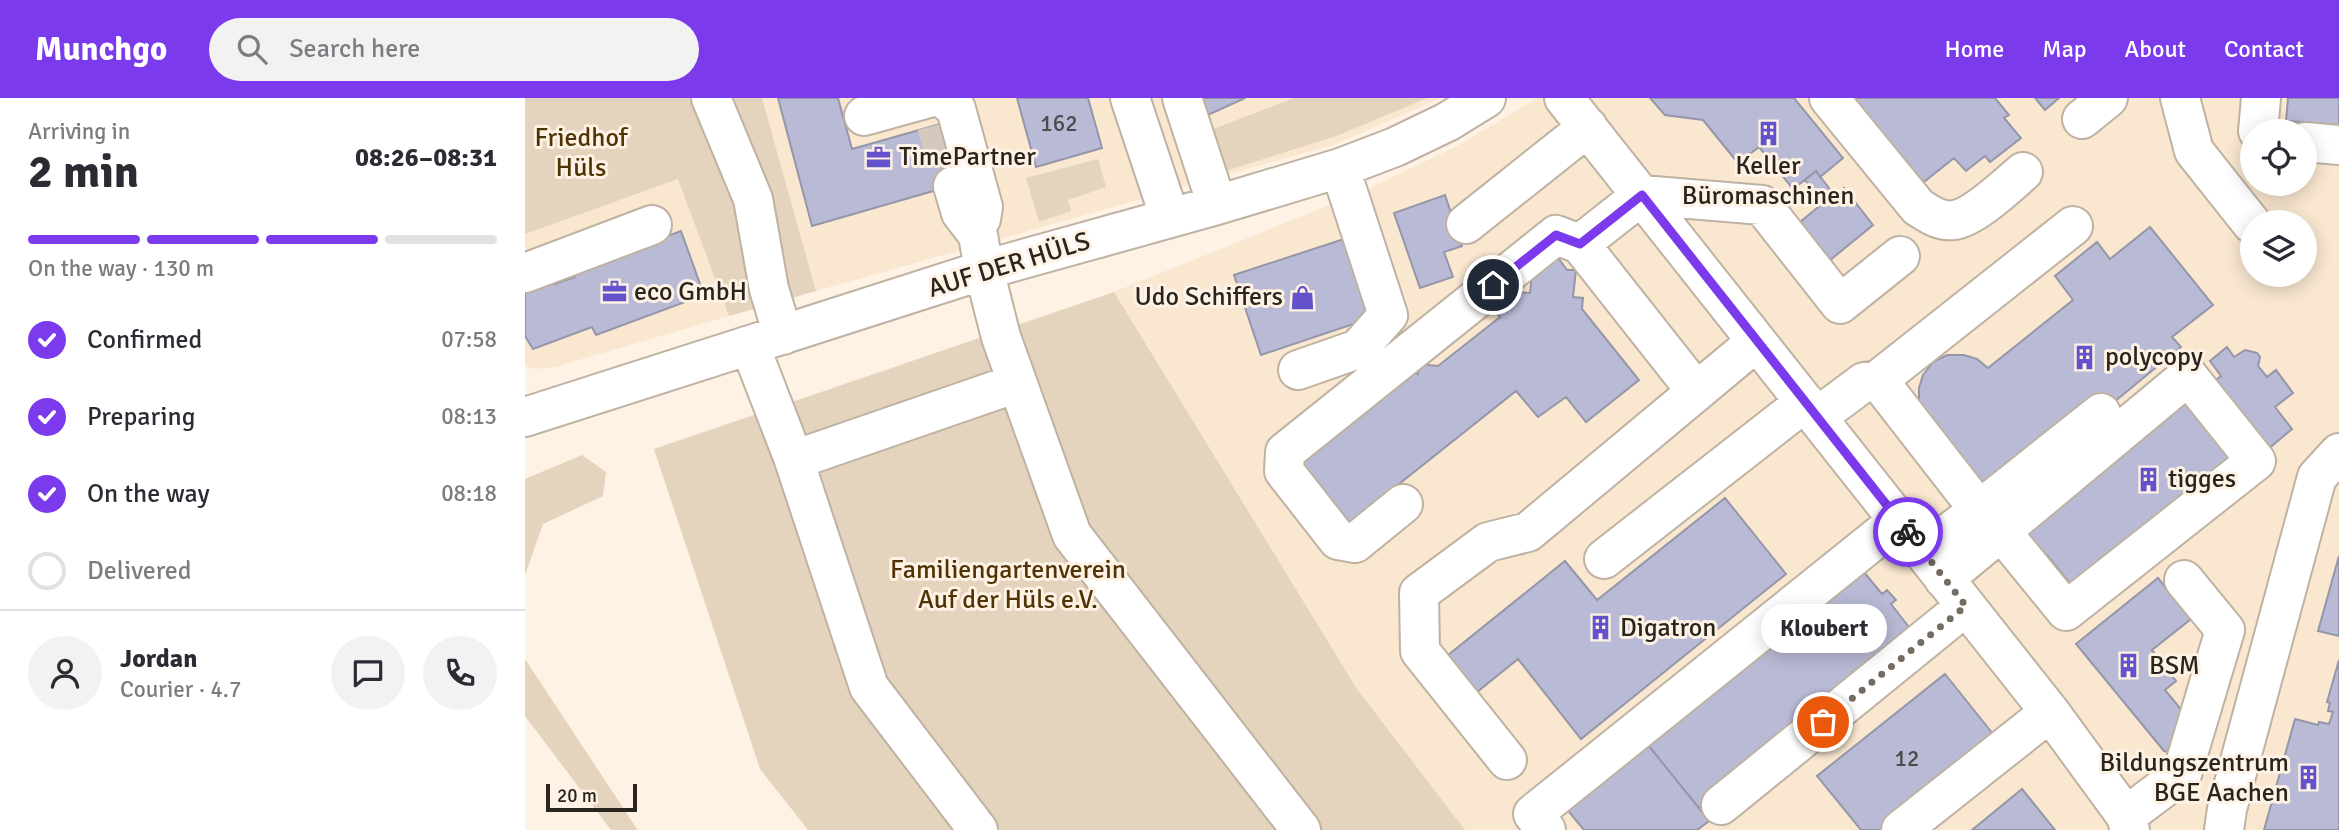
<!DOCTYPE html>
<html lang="en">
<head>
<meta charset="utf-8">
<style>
	body { margin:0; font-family:Signika,sans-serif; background:#f2f2f3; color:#2b2b33; height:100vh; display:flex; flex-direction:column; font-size:26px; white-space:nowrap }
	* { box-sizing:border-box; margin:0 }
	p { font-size:23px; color:#7c7c81 }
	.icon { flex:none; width:38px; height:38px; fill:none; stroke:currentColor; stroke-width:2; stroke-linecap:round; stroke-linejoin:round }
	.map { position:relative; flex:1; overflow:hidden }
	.drawer { display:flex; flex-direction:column; background:#fff; width:525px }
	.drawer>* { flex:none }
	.fabs { position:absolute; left:1715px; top:21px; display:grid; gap:14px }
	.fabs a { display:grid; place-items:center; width:77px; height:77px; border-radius:50%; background:#fff; box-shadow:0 4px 18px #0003; font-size:35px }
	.scale { position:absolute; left:21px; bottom:18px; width:91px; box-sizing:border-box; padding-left:7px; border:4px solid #29241d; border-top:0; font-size:19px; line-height:24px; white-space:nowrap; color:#29241d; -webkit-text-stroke:5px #fef2e5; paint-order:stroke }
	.pin { position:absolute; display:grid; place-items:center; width:60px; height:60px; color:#fff; margin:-30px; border:4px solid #fff; border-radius:50%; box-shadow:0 2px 7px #0007 }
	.courier { position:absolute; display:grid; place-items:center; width:70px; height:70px; margin:-35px; border:5px solid #7c3aed; border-radius:50%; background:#fff; color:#222; box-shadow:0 2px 9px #0007 }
	.bubble { position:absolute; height:49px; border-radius:24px; background:#fff; box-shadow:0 4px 18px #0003; font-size:23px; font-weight:800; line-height:49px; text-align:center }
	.headline em { font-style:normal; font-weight:800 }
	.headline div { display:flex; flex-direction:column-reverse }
	.headline { display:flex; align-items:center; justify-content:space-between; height:119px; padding:0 28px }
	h1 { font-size:46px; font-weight:800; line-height:52px }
	.bar { display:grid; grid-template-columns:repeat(4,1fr); gap:10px 7px; align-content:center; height:84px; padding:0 28px }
	.bar i { height:9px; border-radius:5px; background:#e1e1e2 }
	.bar .selected { background:#7c3aed }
	.bar p { grid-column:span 4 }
	.line { display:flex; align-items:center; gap:18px; padding:0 28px; border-top:2px solid #e1e1e2 }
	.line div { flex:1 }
	.round { display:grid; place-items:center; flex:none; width:74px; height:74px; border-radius:37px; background:#f2f2f3 }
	ol { padding:0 28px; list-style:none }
	li { display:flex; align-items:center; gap:21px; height:77px }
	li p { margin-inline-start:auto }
	li .icon { padding:7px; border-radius:50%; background:#7c3aed; color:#fff; stroke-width:4 }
	li:last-child { color:#7c7c81 }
	li i { width:38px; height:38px; border:4px solid #e1e1e2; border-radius:50% }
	header { display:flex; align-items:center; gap:42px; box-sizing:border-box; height:98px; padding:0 35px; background:#7c3aed; color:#fff }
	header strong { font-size:33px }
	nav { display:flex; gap:38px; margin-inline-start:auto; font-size:24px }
	.search { width:490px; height:63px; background:#f2f2f3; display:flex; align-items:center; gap:18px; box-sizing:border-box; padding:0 24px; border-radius:38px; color:#7c7c81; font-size:26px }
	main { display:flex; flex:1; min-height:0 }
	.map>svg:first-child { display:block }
</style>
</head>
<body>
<header>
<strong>Munchgo</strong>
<div class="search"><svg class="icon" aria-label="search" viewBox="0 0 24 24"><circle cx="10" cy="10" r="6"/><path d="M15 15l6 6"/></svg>Search here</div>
<nav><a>Home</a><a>Map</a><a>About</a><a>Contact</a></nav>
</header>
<main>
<section class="drawer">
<div class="headline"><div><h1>2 min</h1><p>Arriving in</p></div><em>08:26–08:31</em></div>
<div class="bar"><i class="selected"></i><i class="selected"></i><i class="selected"></i><i></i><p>On the way · 130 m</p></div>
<ol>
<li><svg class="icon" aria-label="check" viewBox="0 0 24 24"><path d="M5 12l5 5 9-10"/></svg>Confirmed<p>07:58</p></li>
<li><svg class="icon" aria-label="check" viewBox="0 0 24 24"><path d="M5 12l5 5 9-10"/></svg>Preparing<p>08:13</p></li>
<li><svg class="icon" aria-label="check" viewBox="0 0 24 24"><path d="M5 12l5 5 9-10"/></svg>On the way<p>08:18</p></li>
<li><i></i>Delivered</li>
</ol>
<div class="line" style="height:126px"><a class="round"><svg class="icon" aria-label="person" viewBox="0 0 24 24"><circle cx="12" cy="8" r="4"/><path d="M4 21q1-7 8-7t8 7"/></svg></a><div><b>Jordan</b><p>Courier · 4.7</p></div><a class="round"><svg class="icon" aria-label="chat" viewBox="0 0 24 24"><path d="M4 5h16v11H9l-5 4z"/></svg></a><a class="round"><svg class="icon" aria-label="phone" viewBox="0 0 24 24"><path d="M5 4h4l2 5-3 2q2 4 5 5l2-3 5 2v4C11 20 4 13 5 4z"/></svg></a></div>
</section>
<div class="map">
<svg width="1814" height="732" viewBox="0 0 1814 732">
	<rect width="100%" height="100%" fill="#fef2e5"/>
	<path fill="#f9e7d0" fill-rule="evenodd" d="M237,0H916L811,46L291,193Z
		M1012,0H1814V732H940L832,591L589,194L832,96L934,47ZM1727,33H1780V86H1727ZM1727,124H1780V177H1727Z
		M153,80L204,218L30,269L10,271L0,268V136Z"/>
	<path fill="#e4d3bd" d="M0,0H237L291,193L204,218L153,81L0,136Z
		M769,0H902L814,37L691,76L678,35Z
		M573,61L581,89L543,102L546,113L514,124L501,80Z
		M589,194L832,591L940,732H283L235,671L129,351Z
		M57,357L81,374L78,398L18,426L0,477V381Z
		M0,561L112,731L113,732H86L0,618Z"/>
	<path fill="#b9bad6" stroke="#9696a9" stroke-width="2" d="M253,0H313L327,51L426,23L443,83L287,128Z
		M492,0H563L577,50L511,69Z
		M676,0H720L683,17Z
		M1125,0H1269L1318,60L1295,79L1291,73L1268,91L1234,49L1213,65L1178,22L1140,17Z
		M1325,0H1470L1484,17L1479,20L1496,40L1465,64L1460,58L1441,73L1429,60L1395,87Z
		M1510,0H1534L1520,12Z
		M1763,0H1814V27L1761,23Z
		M1291,73L1310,98L1319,90L1348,127L1304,163L1274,125L1298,105L1280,82Z
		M920,97L937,148L919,154L928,179L895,190L869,115Z
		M1625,129L1688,207L1647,239L1656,249L1583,309L1458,392L1394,306V290L1398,277L1408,264L1422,257H1439L1452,261L1463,270L1548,202L1530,178L1572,144L1585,161Z
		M156,133L179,197L71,237L67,229L8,251L0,238V191L28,180L30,186L50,179L47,173Z
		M819,141L846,220L736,257L709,177Z
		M1031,157L1042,172H1051L1048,199L1058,200L1057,211L1114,282L1061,324L1041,299L1013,319L991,293L825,425L774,362L883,274L893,276L894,266L913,268L975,219L959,200L983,180L994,194L1005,195L1008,167Z
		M1702,249L1709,259L1720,252L1732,255L1735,259L1733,268L1742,279L1751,272L1768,295L1750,309L1767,331L1742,352L1688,284L1696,278L1685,263Z
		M1659,296L1713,364L1551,493L1522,457L1517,461L1496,434Z
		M1200,400L1261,476L1056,641L993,561L952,594L922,558L1040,463L1072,502Z
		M1814,458V538L1793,533Z
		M1338,473L1357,496L1362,492L1371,502L1366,506L1390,537L1174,710L1122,646Z
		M1633,480L1666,521L1627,552L1651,583L1640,592L1663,620L1648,655L1639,653L1551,546Z
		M1814,562V732H1739L1770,621L1793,627L1794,624L1804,626L1808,614L1803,613L1805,605L1802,604Z
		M1420,576L1472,641L1360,732H1336L1292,678Z
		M1120,643L1184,723L1172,732H1059L1039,708Z
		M1497,691L1530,732H1447Z"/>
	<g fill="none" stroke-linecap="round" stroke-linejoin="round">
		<path stroke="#d3c9bd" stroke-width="38" stroke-dasharray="38 19" stroke-linecap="butt" d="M411,27L428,88"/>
		<defs>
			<path id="minor" d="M186,0L228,101L244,191L258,237
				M418,0L431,11L458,109L456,121
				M605,0L645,120
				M657,0L692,107
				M1039,0L1525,614L1601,718L1605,732
				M1304,0L1393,109C1404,116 1415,124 1429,122C1448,120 1483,87 1498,74
				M1655,0L1669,53L1727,126
				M339,18L404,0
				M1557,21L1583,0
				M1733,33L1736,0
				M1780,44L1814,47
				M428,88L436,115L453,137L459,172L476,239L547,437L776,732
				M941,126L1063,29
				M1055,146L1117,97L1237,107L1315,206L1375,158
				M0,175L127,127
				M225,248L269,362L344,589L453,732
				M773,272L833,251L863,217L815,70
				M1353,282L1454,412L1576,315
				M0,319L459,172L692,107L815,70L870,49L922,24L961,0
				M1292,319L1339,284L1353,282L1548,128
				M269,362L492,285
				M878,406L830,445L813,442L759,373L760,354L1031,137L1055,146L1171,293
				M1399,454L1454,412
				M1079,461L1280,304
				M1419,481L1663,278L1731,363L1541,513L1475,432
				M982,662L895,553L894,495L963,444L1003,434L1231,244
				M1196,707L1441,508
				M1601,718L1657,676L1700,532L1659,482
				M1021,732L1008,716L1374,422
				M1376,732L1525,614
				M1699,732L1702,711L1792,379L1814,355"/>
		</defs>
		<use href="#minor" stroke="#bfb2a2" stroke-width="42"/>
		<use href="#minor" stroke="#fff" stroke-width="38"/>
	</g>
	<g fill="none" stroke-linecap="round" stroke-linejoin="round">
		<path stroke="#746c63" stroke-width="7" stroke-dasharray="0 12.6" d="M1298,624L1441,508L1383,434"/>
		<path stroke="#7c3aed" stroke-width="9" d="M968,187L1031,137L1055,146L1117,97L1383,434"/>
	</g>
	<defs>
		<symbol id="building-bare" viewBox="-9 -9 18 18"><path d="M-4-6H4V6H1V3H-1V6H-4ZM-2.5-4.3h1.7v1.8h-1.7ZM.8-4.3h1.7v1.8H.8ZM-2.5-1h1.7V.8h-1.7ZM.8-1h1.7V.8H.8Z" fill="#6352cb" stroke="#fef2e5" stroke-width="2.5" paint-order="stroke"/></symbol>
		<symbol id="office-bare" viewBox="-9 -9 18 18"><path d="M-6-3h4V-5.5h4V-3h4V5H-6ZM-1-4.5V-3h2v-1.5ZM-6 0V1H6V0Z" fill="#6352cb" stroke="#fef2e5" stroke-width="2.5" paint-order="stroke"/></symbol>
		<symbol id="shop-bare" viewBox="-9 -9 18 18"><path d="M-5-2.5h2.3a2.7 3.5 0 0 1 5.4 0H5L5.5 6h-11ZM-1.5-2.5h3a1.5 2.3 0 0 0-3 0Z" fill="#6352cb" stroke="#fef2e5" stroke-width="2.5" paint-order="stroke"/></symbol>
	</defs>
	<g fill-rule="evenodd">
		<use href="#building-bare" x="1226" y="18" width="35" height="35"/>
		<use href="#office-bare" x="336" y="42" width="35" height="35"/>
		<use href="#office-bare" x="72" y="176" width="35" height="35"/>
		<use href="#shop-bare" x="760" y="182" width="35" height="35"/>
		<use href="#building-bare" x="1542" y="242" width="35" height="35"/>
		<use href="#building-bare" x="1606" y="364" width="35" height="35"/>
		<use href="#building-bare" x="1058" y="512" width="35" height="35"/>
		<use href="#building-bare" x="1586" y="550" width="35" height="35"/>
		<use href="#building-bare" x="1766" y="662" width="35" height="35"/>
	</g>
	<g text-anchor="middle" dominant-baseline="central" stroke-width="6" stroke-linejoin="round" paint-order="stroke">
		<g font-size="23" fill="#4d4a4b">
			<text x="534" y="25">162</text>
			<text x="1382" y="660">12</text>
		</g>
		<g font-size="26" fill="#503305" stroke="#fef2e5">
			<text x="56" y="40">Friedhof<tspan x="56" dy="30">Hüls</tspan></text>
			<text x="483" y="472">Familiengartenverein<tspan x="483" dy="30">Auf der Hüls e.V.</tspan></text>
		</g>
		<g font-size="26" fill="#29241d" stroke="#fef2e5" text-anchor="start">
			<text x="374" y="59">TimePartner</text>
			<text x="1243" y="68" text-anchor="middle">Keller<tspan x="1243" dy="30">Büromaschinen</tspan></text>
			<text x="109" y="194">eco GmbH</text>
			<text x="758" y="199" text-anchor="end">Udo Schiffers</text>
			<text x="1580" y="259">polycopy</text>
			<text x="1643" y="381">tigges</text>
			<text x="1095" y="530">Digatron</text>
			<text x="1624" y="568">BSM</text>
			<text x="1764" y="665" text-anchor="end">Bildungszentrum<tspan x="1764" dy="30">BGE Aachen</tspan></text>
		</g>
		<g font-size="26" fill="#29241d" stroke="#fef2e5">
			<text transform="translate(484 167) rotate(-17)">AUF DER HÜLS</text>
		</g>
	</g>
</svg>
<div class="fabs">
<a><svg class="icon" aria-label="locate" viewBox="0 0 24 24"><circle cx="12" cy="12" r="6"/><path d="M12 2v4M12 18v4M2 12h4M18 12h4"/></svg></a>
<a><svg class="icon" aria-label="layers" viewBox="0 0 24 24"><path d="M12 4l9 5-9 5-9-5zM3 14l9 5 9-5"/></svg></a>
</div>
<div class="scale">20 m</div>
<div class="pin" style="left:1298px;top:624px;background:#ea580c"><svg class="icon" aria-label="bag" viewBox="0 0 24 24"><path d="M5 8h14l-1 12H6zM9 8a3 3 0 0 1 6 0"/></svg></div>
<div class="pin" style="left:968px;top:187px;background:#1f2937"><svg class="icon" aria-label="home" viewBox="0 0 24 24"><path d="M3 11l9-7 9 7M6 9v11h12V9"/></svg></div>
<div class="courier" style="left:1383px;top:434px"><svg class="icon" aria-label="bike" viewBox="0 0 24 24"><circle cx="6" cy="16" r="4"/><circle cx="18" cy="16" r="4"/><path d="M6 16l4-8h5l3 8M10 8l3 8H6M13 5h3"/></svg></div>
<div class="bubble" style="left:1236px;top:506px;width:126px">Kloubert</div>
</div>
</main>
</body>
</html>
